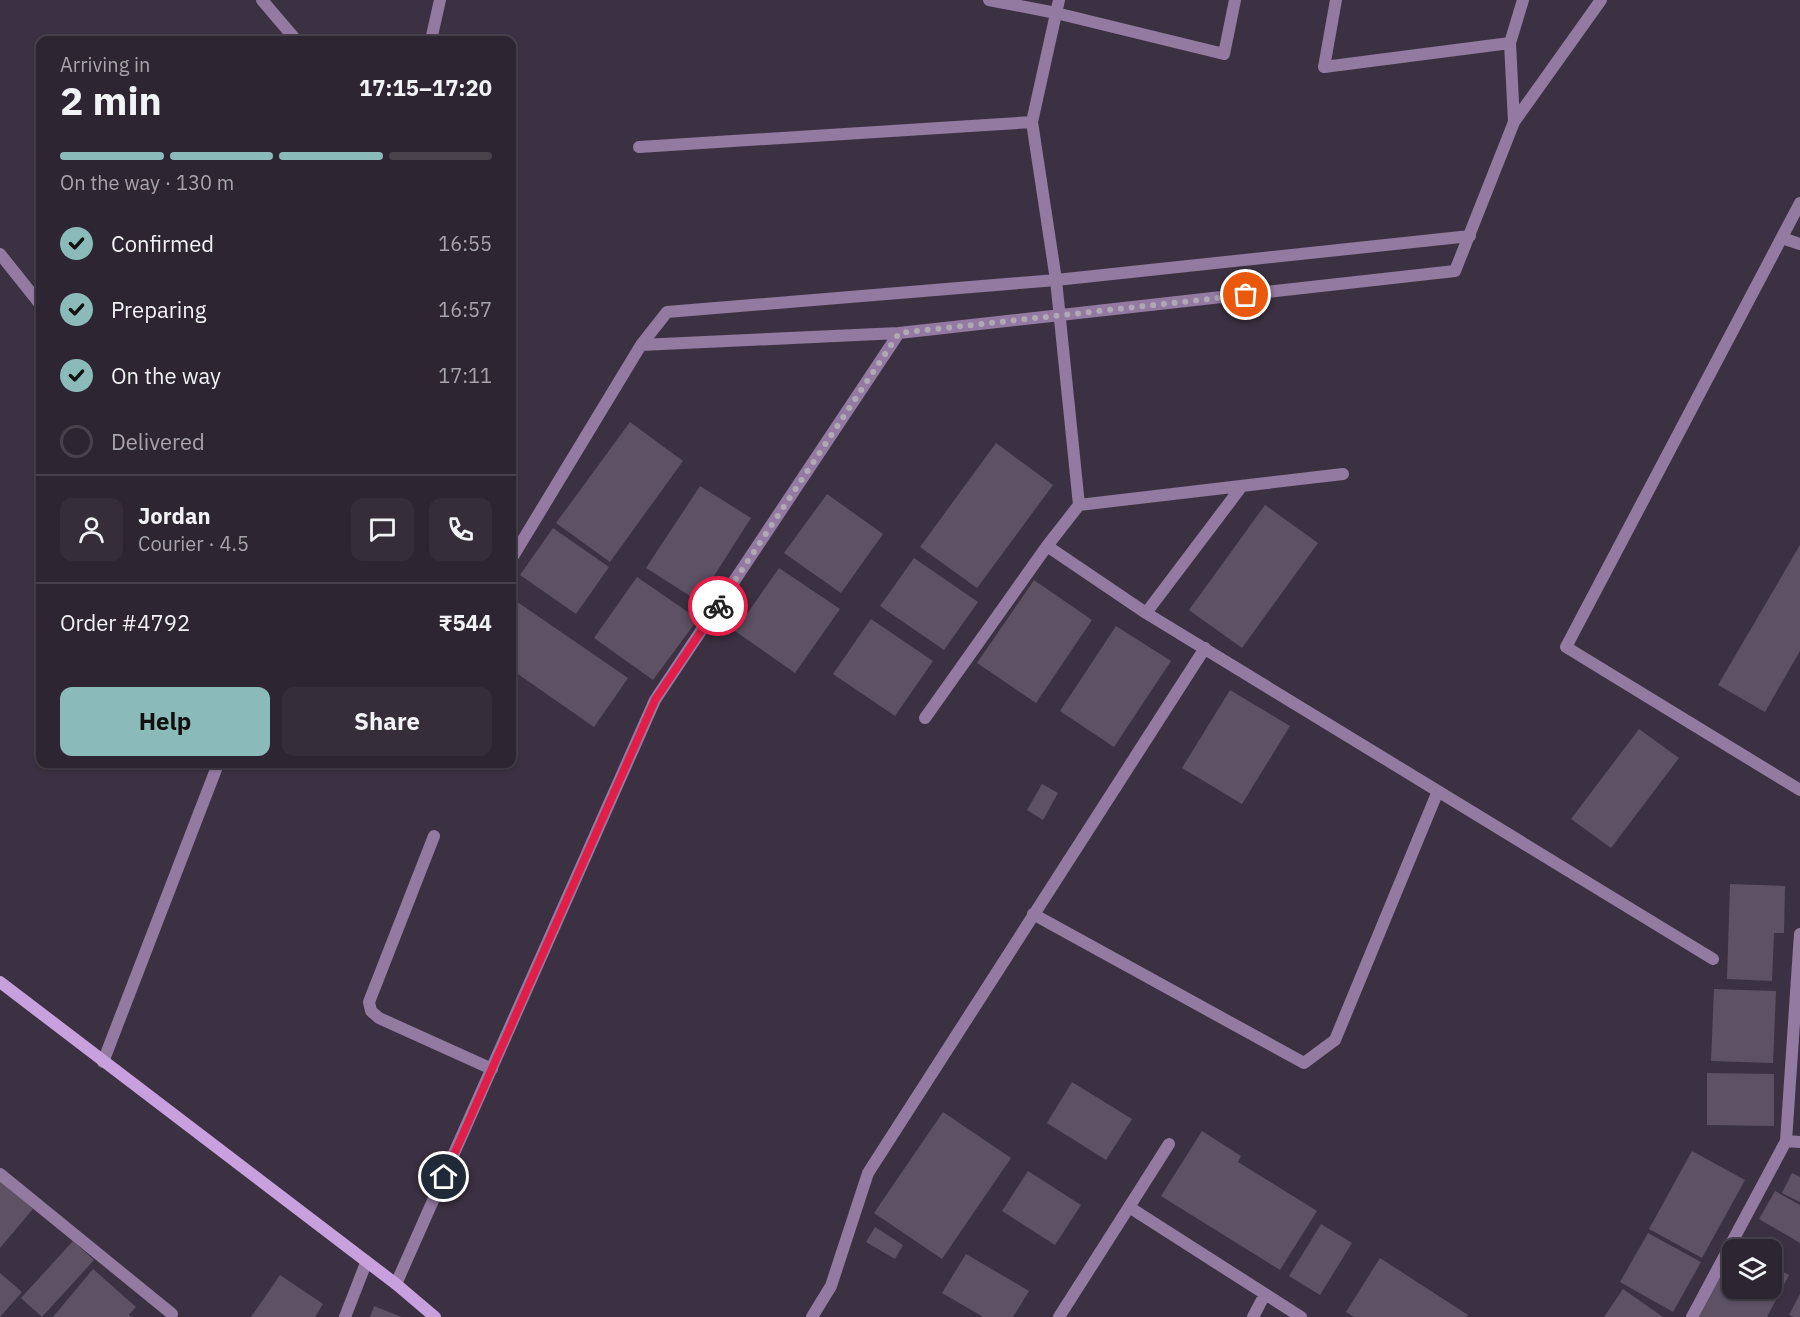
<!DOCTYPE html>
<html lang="en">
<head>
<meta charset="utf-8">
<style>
	body { margin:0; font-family:"IBM Plex Sans",sans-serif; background:#352d3a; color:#f1f3f6; height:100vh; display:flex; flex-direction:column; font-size:22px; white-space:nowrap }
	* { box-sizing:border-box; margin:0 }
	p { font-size:20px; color:#a7a5ac }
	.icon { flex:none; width:33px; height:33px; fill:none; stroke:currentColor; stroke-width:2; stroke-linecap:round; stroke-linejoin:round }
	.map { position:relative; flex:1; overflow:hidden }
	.panel { position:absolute; left:36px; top:36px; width:480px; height:732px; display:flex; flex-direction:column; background:#2d2532; border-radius:12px; box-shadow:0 2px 4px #0004,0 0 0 2px #48424d }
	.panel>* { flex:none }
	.controls { position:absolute; left:1722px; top:1239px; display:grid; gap:12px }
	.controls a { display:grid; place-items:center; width:60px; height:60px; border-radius:12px; background:#2d2532; box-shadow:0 2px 4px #0004,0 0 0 2px #48424d; font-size:30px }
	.pin { position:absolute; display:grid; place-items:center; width:51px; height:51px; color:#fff; margin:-26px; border:3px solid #fff; border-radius:50%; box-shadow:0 2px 6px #0007 }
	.courier { position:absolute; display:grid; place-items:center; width:60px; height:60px; margin:-30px; border:4px solid #e11d48; border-radius:50%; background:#fff; color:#222; box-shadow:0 2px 8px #0007 }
	.summary em { font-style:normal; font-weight:800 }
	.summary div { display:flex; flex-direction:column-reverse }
	.summary { display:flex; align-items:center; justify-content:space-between; height:102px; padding:0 24px }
	h1 { font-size:39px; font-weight:800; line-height:45px }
	.bar { display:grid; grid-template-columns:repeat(4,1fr); gap:9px 6px; align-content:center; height:72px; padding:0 24px }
	.bar i { height:8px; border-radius:4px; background:#48424d }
	.bar .on { background:#8bbbb9 }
	.bar p { grid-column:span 4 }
	.line { display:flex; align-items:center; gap:15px; padding:0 24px; border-top:2px solid #48424d }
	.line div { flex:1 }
	.round { display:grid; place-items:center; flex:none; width:63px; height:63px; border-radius:12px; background:#352d3a }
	ol { padding:0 24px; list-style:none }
	li { display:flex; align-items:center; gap:18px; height:66px }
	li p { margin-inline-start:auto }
	li .icon { padding:6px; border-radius:50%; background:#8bbbb9; color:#111; stroke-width:4 }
	li:last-child { color:#a7a5ac }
	li i { width:33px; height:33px; border:3px solid #48424d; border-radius:50% }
	.cta { display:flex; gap:12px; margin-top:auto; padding:12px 24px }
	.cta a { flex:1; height:69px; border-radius:12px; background:#8bbbb9; color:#111; font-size:24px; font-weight:800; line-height:69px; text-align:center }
	.cta a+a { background:#352d3a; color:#f1f3f6 }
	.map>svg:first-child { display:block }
</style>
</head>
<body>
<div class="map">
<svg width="1800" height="1317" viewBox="0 0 1800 1317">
	<rect width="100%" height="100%" fill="#3c3142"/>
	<path fill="#5d5163" d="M630,422L683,461L610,562L556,523Z
		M996,443L1053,485L977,588L920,547Z
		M700,486L751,518L698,601L646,568Z
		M827,494L883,534L841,593L784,553Z
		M1265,505L1318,543L1242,648L1189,610Z
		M553,528L609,567L576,614L520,575Z
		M1800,545V651L1765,712L1718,685Z
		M914,558L978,602L944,650L880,606Z
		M779,568L840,609L795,673L735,631Z
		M637,577L698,619L653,680L594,638Z
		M1034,580L1092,620L1036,703L977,663Z
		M513,599L628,678L594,727L512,670Z
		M871,619L933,661L895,716L833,674Z
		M1116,626L1171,661L1114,747L1060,711Z
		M1230,690L1290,726L1242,804L1182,768Z
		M1639,729L1679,758L1611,848L1571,819Z
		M1042,784L1058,793L1043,820L1027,810Z
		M1730,884L1785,886L1784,933H1774L1772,981L1727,979Z
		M1714,989L1776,991L1773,1063L1711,1061Z
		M1707,1073L1774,1074V1126L1707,1125Z
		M1072,1082L1132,1119L1106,1160L1047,1123Z
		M943,1112L1011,1158L942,1259L874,1213Z
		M1202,1131L1241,1156L1238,1162L1317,1211L1280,1270L1161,1196Z
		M1692,1151L1745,1180L1702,1258L1649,1229Z
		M1028,1171L1081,1205L1055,1245L1002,1211Z
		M1792,1173L1800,1177V1202L1782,1193Z
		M0,1180L33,1209L0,1248Z
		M1775,1191L1800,1205V1243L1759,1219Z
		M1321,1224L1352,1243L1320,1295L1289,1276Z
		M875,1227L903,1245L895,1259L866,1242Z
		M1648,1233L1701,1262L1673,1312L1620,1282Z
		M73,1241L94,1260L42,1317L21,1298Z
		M1732,1250V1288H1772V1266L1789,1275L1767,1317H1699Z
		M966,1254L1029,1291L1013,1317H983L942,1293Z
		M1380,1258L1468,1315L1466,1317H1354L1346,1312Z
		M93,1269L136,1307L129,1315L132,1317H53Z
		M0,1273L22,1292L0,1317Z
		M280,1275L323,1304L315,1317H251Z
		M1623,1289L1663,1317H1604Z
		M1800,1294V1317H1794L1789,1315Z
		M374,1306L402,1317H370Z"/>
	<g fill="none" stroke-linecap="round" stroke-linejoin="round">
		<path stroke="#937aa1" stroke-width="12" d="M262,0L296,40
			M989,0L1056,13L1224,54L1235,0
			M1336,0L1324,67L1510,43
			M431,40L440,0
			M1514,122L1510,43L1523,0
			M639,147L1032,122
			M1800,203L1566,647L1800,790
			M1782,238L1800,244
			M0,254L40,304
			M641,345L899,333L1455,271L1514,122L1601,0
			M1079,505L1343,474
			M1047,546L1146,613L1713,959
			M512,558L641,345L667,312L1056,280L1470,236
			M1146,613L1242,486
			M925,718L1047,546L1079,505L1056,280L1032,122L1059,0
			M434,836L369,1002L371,1011L379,1018L492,1069
			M1033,914L1304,1063L1335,1040L1438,791
			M103,1062L218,764
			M1786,1141L1800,1142
			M0,1174L172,1314L171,1317
			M1129,1207L1169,1144
			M396,1284L655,700L899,333
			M345,1317L366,1263
			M812,1317L831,1286L868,1173L1205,648
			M1059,1317L1129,1207L1301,1317
			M1253,1317L1264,1296
			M1692,1317L1786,1141L1800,934"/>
		<path stroke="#c8a0dd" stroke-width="12" d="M0,982L396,1284L435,1317"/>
	</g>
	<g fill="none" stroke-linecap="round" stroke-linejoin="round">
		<path stroke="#b0a8b5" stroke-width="6" stroke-dasharray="0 10.8" d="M718,606L899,333L1246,295"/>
		<path stroke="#e11d48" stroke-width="8" d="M444,1177L655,700L718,606"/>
	</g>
</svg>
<div class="controls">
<a><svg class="icon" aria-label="layers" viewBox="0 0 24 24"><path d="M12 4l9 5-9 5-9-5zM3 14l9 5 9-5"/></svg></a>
</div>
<div class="pin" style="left:1246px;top:295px;background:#ea580c"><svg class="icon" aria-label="bag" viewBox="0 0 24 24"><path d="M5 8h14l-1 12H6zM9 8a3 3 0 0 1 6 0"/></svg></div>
<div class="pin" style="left:444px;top:1177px;background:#1f2937"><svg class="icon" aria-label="home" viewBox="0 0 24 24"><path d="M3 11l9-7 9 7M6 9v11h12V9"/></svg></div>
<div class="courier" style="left:718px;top:606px"><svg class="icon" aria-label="bike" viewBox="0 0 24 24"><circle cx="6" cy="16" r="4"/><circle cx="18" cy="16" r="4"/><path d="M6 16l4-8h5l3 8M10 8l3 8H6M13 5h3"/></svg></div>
<section class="panel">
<div class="summary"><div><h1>2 min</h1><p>Arriving in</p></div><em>17:15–17:20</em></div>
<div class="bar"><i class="on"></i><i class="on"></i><i class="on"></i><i></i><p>On the way · 130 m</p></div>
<ol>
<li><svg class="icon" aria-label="check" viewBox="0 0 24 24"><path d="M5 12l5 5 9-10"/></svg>Confirmed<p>16:55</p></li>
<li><svg class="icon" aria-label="check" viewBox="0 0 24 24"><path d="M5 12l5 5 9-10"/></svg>Preparing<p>16:57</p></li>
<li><svg class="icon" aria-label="check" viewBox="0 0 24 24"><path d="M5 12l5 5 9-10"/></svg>On the way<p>17:11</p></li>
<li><i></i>Delivered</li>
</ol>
<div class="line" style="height:108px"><a class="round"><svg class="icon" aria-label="person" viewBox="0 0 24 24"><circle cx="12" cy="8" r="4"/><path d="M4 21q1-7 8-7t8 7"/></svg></a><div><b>Jordan</b><p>Courier · 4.5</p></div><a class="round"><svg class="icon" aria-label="chat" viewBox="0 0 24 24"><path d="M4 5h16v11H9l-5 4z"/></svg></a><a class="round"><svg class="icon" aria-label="phone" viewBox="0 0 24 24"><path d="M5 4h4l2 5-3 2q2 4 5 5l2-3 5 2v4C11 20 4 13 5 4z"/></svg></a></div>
<div class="line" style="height:78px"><div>Order #4792</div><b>₹544</b></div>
<div class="cta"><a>Help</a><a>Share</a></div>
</section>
</div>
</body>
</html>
